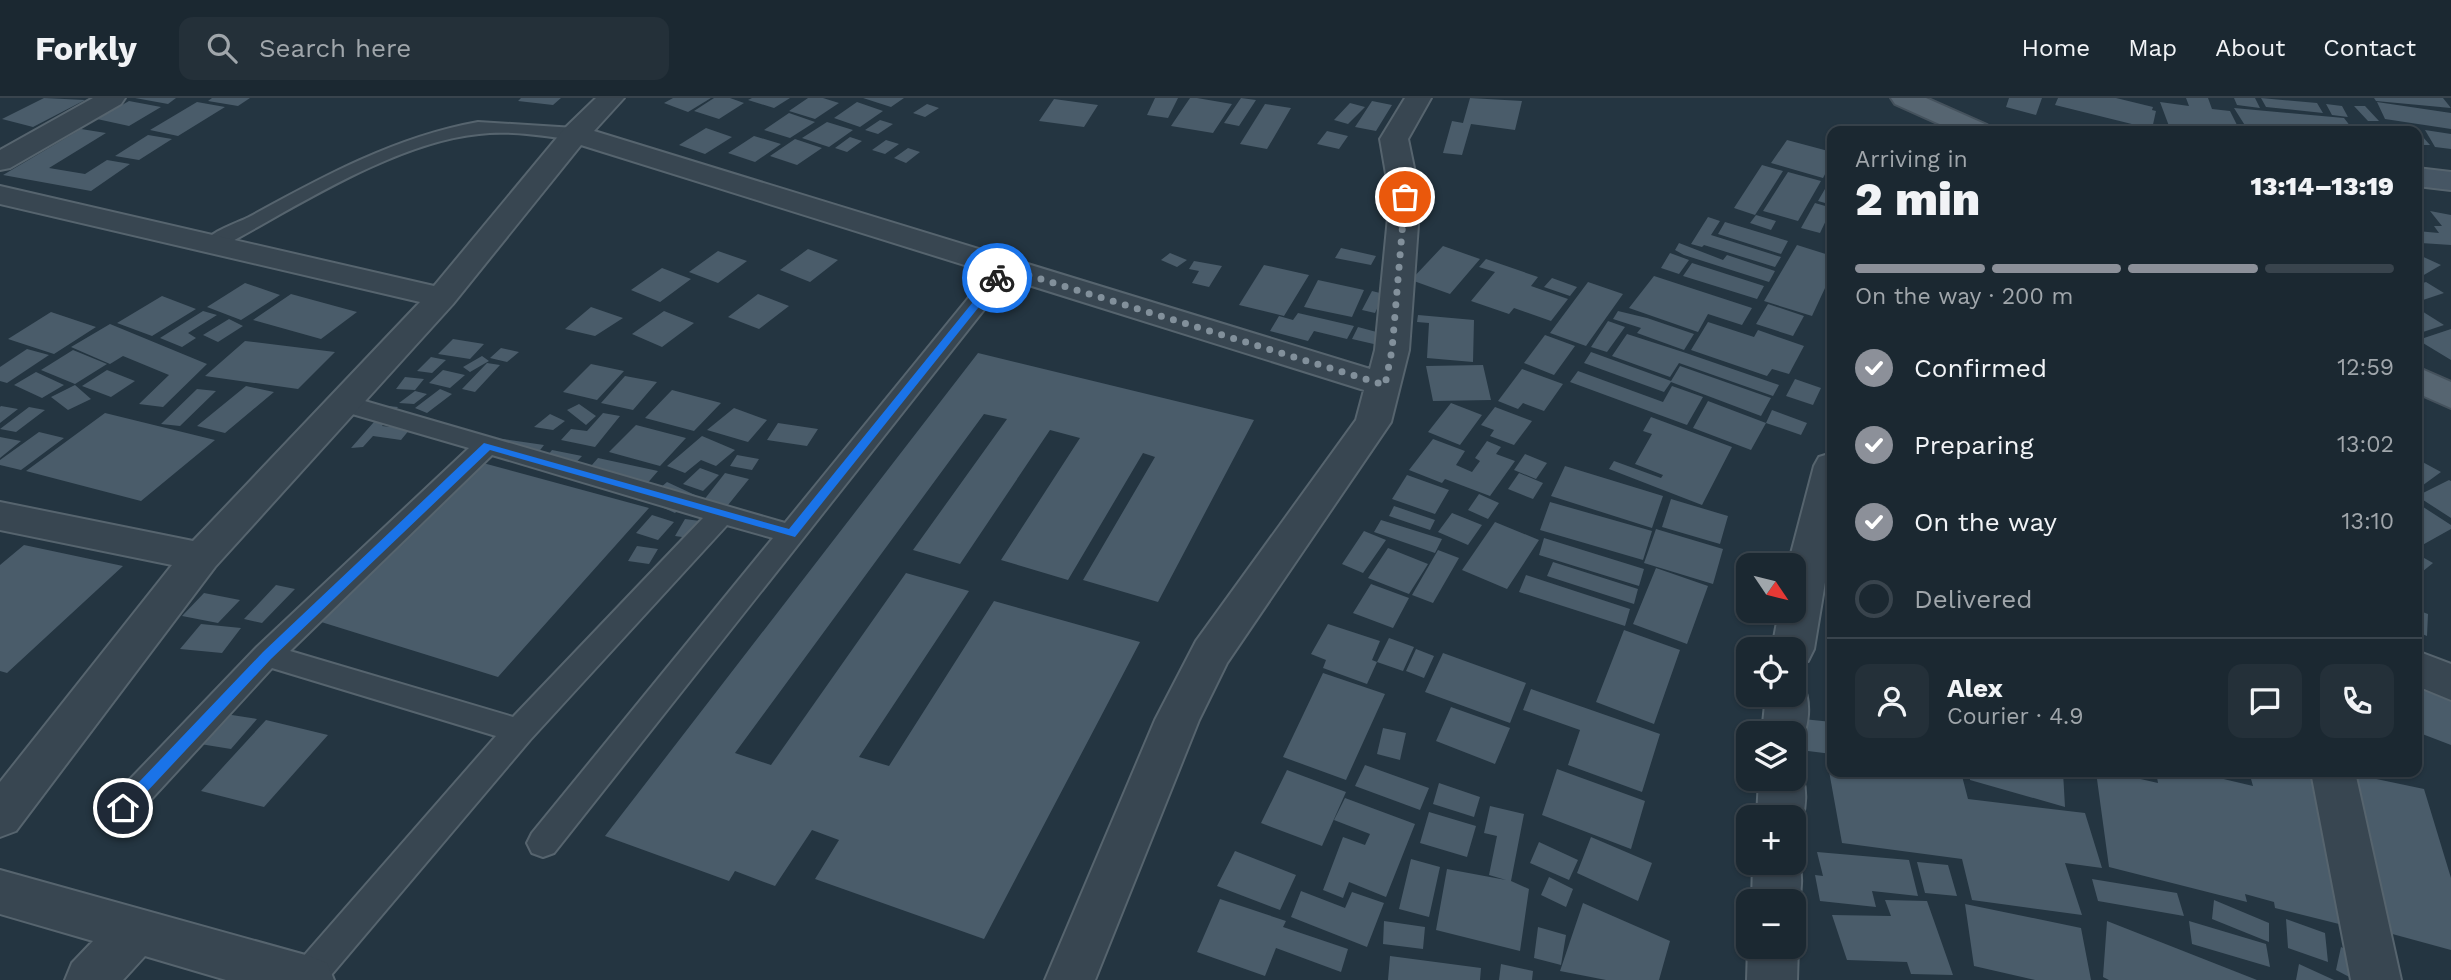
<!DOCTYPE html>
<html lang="en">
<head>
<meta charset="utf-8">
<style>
	body { margin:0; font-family:"Work Sans",sans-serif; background:#243039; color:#f1f3f6; height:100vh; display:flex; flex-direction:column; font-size:26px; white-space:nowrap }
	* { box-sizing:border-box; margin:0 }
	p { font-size:23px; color:#a0a6ab }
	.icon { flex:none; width:38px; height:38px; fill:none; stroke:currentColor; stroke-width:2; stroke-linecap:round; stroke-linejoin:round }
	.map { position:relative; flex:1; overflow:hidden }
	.details { position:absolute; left:1827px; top:28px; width:595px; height:651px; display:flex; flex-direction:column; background:#1b2831; border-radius:14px; box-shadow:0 2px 5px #0004,0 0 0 2px #39444d }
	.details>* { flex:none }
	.needle { width:46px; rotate:125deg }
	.fabs { position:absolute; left:1736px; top:455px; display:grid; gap:14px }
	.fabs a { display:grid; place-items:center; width:70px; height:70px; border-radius:14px; background:#1b2831; box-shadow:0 2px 5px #0004,0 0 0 2px #39444d; font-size:35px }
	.pin { position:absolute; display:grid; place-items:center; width:60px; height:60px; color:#fff; margin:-30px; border:4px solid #fff; border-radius:50%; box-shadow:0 2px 7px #0007 }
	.courier { position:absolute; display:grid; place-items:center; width:70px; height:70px; margin:-35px; border:5px solid #1a73e8; border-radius:50%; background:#fff; color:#222; box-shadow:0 2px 9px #0007 }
	.head em { font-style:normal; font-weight:800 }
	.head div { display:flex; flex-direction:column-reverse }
	.head { display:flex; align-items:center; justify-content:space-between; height:119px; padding:0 28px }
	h1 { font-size:46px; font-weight:800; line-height:52px }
	.bar { display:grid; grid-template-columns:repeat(4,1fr); gap:10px 7px; align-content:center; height:84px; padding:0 28px }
	.bar i { height:9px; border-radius:5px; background:#39444d }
	.bar .selected { background:#8c9099 }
	.bar p { grid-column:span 4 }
	.line { display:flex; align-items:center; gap:18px; padding:0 28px; border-top:2px solid #39444d }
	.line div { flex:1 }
	.round { display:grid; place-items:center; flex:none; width:74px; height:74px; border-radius:14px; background:#243039 }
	ol { padding:0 28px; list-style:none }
	li { display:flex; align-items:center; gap:21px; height:77px }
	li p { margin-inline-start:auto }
	li .icon { padding:7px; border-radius:50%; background:#8c9099; color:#fff; stroke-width:4 }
	li:last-child { color:#a0a6ab }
	li i { width:38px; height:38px; border:4px solid #39444d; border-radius:50% }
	header { display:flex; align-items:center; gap:42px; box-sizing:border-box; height:98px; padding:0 35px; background:#1b2831; border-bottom:2px solid #39444d }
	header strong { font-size:33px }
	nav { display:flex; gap:38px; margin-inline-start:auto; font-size:24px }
	.search { width:490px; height:63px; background:#243039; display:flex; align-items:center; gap:18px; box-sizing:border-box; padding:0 24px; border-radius:14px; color:#a0a6ab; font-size:26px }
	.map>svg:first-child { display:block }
</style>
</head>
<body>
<header>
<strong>Forkly</strong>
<div class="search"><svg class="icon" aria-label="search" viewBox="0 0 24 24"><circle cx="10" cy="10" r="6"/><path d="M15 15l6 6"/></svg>Search here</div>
<nav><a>Home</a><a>Map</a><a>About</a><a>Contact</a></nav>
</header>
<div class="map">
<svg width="2451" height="882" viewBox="0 0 2451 882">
	<rect width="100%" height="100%" fill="#243541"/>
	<path fill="#4a5c6a" d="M44,0L85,2L33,29L2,21Z
		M135,0H176L168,6Z
		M212,0H250L238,8L208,3Z
		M521,0H561L553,7L518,3Z
		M673,0H711L688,14L664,5Z
		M714,0H730L744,5L719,21L694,13Z
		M752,0H790L774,10L748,2Z
		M808,0H823L839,5L815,21L789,13Z
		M863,0H904L891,9Z
		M1155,0H1178L1168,20L1147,17Z
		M1190,0H1197L1232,6L1213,35L1171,28Z
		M1241,0L1256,2L1239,28L1224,25Z
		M1470,0L1522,3L1515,32L1471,26L1462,57L1443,55L1452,23L1463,25Z
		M2009,0H2042L2036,17L2006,9Z
		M2058,0H2116L2153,9L2152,12L2156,13L2152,31L2055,7Z
		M2186,0H2208L2212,11L2230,13L2240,33L2169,28L2160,4L2189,8Z
		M2234,0H2255L2260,10L2237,7Z
		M2261,0L2317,5L2323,15L2266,9Z
		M2374,0H2443L2451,10L2376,3Z
		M1054,1L1098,7L1084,29L1039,23Z
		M129,3L161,9L129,28L97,21Z
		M1372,3L1392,7L1376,33L1355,29Z
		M197,4L225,9L178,38L150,32Z
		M857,4L883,13L860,29L834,20Z
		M2377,4L2451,15V31L2385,21Z
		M1350,5L1365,9L1348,26L1334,22Z
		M927,6L939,10L925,19L913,15Z
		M1265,6L1291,10L1267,51L1240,46Z
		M2326,6L2342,8L2348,19L2332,17Z
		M2354,8H2365L2379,23H2368Z
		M2234,10L2344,20L2354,33L2246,29Z
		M789,15L815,24L790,40L764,32Z
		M880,22L893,26L878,36L865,32Z
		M827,24L853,32L829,49L802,40Z
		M2365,26L2414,29L2430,47H2417V33H2371Z
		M706,30L732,39L705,56L679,47Z
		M81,31L106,35L49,70L85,76L107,62L130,66L91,93L3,77Z
		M2425,32L2451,36V51L2435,49Z
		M1327,33L1348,38L1339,51L1317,46Z
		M148,37L172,41L139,62L115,58Z
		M754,38L781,46L755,64L728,55Z
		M850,39L862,43L847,54L835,50Z
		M795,41L822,50L797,67L770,58Z
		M886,42L899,46L885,56L872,52Z
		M1787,42L1832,54V63L1823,80L1771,65Z
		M908,50L920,54L906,65L894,60Z
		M1762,67L1783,73L1755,117L1734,110Z
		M1788,74L1821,83L1798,123L1763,113Z
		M1829,84L1832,85V107L1818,103Z
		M1815,105L1832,110L1820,135L1801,130Z
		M2430,113L2451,117V147L2421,145L2417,139V133L2439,135L2434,128H2442Z
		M1756,117L1776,123L1771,132L1750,125Z
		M1708,119L1720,123L1711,137L1781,159L1775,169L1704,147L1702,149L1691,146Z
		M1725,124L1788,143L1781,156L1718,136Z
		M1679,145L1723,162L1727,157L1775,173L1769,184L1684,157L1675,152Z
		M1797,147L1832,158V175L1812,218L1764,203Z
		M1443,148L1480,161L1450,196L1411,182Z
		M1341,150L1376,158L1371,167L1335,160Z
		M808,151L838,162L810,184L780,172Z
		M718,153L747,163L718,185L689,174Z
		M1170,155L1187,162L1177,169L1161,162Z
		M1670,155L1689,162L1679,176L1661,170Z
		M2417,156L2441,167L2417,181Z
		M1486,161L1538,179L1531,188L1568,201L1551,223L1514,210L1509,216L1471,203L1495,174L1479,169Z
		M1194,163L1222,168L1209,189L1192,185L1199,173L1189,171Z
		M1692,165L1764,188L1757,201L1683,178Z
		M1264,167L1309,177L1284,218L1239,207Z
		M662,170L691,181L660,204L631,192Z
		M1654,178L1752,210L1742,227L1708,216L1698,234L1629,210Z
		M1552,180L1577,189L1570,198L1544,189Z
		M1318,182L1364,192L1352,219L1304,209Z
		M1588,184L1623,196L1586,248L1550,235Z
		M2426,184L2444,195L2417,204V187Z
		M245,185L280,197L241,222L207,209Z
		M1372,193L1384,196L1375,215L1362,212Z
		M291,196L357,214L321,241L253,222Z
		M758,196L789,208L759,231L728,219Z
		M162,198L196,211L152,238L117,225Z
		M1768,206L1804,218L1793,238L1756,226Z
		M591,209L623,220L595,238L565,231Z
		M2417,210L2444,227L2417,236Z
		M203,213L217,217L188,235L196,240L182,249L160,240Z
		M664,213L694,225L662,249L632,236Z
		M1618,213L1647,220L1694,236L1684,252L1637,235L1641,230L1613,221Z
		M51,214L96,229L54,256L8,241Z
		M1298,215L1354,228L1347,241L1314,233L1308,243L1270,233L1279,218L1293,222Z
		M1418,217L1474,222L1473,264L1427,260L1429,225L1417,224Z
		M229,221L243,228L218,244L203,237Z
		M1608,223L1625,229L1607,254L1591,249Z
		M1708,224L1754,239L1758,232L1804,248L1789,276L1772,271L1767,278L1691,252Z
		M110,226L207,266L163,309L139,306L169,277L123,258L110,266L71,249Z
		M1358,229L1384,236L1378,247L1352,241Z
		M2451,231V262L2418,242Z
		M1627,236L1686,255L1779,287L1773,298L1679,265L1670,279L1612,258Z
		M1545,237L1575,248L1554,277L1524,265Z
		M453,241L484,246L470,261L438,256Z
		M245,243L335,254L298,291L205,278Z
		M501,250L519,254L507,264L490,260Z
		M27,251L49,257L7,285L0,283V269Z
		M73,252L107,266L75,286L41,272Z
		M1591,254L1671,283L1680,268L1771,300L1761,318L1671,284L1664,294L1584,265Z
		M978,255L1254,322L1158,504L1083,482L1155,359L1143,355L1068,482L1001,462L1080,340L1050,332L960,466L913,452L1007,321L984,316L735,655L771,667L906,475L969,493L859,659L889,668L994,503L1140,544L984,841L815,781L839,742L812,732L775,788L735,773L729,783L605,738Z
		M482,258L489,263L470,274L463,269Z
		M431,259L446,262L432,275L417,273Z
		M487,265L500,267L475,294L462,291Z
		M591,266L624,273L597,302L563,294Z
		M1483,267L1491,302L1433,303L1426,268Z
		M1522,271L1563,286L1544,313L1523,305L1518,311L1498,303Z
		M107,272L135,283L111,299L82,288Z
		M443,272L465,277L450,290L429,285Z
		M1578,273L1663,304L1672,288L1703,299L1687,327L1570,284Z
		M36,274L64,287L42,300L14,287Z
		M625,278L657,284L633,312L601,305Z
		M405,279L424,281L415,292L396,291Z
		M1795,281L1821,290L1813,307L1786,298Z
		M75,287L91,301L68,312L51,299Z
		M246,288L274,294L225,335L197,328Z
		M197,291L216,293L180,328L161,326Z
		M440,291L452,296L427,315L415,310Z
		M672,292L721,305L694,333L645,320Z
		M415,293L427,296L414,306L399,305Z
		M1708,303L1766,325L1751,352L1693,330Z
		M1451,305L1482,317L1460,347L1428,334Z
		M579,306L596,318L586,327L567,312Z
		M1,308L18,311L0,325V309Z
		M388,308L398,309L382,328L410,331L401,342L373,338L363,349L351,350Z
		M29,309L45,312L16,334L0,331Z
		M1495,309L1532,323L1514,347L1490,338L1494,332L1481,327Z
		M734,310L767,322L748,344L707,332Z
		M1772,312L1807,325L1801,337L1766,325Z
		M105,315L215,342L141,403L26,373Z
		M603,315L620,318L595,349L561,342L571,331L587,333Z
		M550,316L565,323L553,332L534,329Z
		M1651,319L1732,349L1702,407L1609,371L1614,363L1661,380L1663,377L1635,366L1652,336L1643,333Z
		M778,325L818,331L807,348L767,342Z
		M636,327L686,340L660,368L609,354Z
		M39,334L64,340L21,372L0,367V362Z
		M702,338L735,352L716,368L701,362L685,375L667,368Z
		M0,339L21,343L0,360Z
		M503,341L544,347L531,364L488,357Z
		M1433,341L1465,353L1456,367L1472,374L1480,363L1475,360L1487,343L1501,349L1496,356L1515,363L1490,398L1445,381L1442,385L1409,372Z
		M552,352L582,358L572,369L543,363Z
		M1525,356L1547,365L1536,381L1514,372Z
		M737,357L759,361L752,372L730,368Z
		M598,360L658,373L638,396L578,383Z
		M2417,361L2441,374L2419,390L2417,389Z
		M483,365L649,410L498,579L318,523Z
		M1565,368L1663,398L1652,430L1551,398Z
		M700,370L719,377L703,393L683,386Z
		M725,375L749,381L724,412L700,407Z
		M1519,375L1543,385L1533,401L1508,391Z
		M1407,377L1449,392L1435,416L1392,401Z
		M2449,382L2451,383V420L2417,398Z
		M667,384L695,397L675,415L646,402Z
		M1479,396L1499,405L1488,421L1468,412Z
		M1671,401L1728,418L1720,446L1662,429Z
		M1550,404L1652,433L1643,462L1540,432Z
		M2417,405L2451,427V431L2417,450Z
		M1394,408L1435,422L1430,432L1389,418Z
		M1452,415L1482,427L1468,447L1438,434Z
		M652,417L674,424L658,442L636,435Z
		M685,421L707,424L696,441L675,438Z
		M1381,422L1442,441L1435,455L1374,434Z
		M1495,424L1539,442L1507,491L1462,472Z
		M1656,431L1723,451L1713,486L1644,465Z
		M1364,433L1386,442L1363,475L1342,466Z
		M1544,440L1644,471L1639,488L1539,457Z
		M24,447L123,468L7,575L0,573V467Z
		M637,448L658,451L649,466L628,463Z
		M1388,450L1428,466L1409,496L1368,480Z
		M1438,452L1459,460L1433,505L1412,497Z
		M2417,456L2433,465L2417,478Z
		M1553,464L1638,491L1634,506L1547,478Z
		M1656,470L1708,488L1687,546L1633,526Z
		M1526,477L1630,511L1625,528L1519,494Z
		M1371,486L1409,500L1393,530L1353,515Z
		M276,487L295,491L262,525L244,521Z
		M204,495L240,502L218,525L182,518Z
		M2417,512L2428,516L2427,538L2417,534Z
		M201,526L241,530L222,555L180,551Z
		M1328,526L1380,543L1372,562L1377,564L1367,586L1323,570L1326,562L1311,556Z
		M1624,532L1680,552L1654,626L1596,604Z
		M1389,540L1414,549L1403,573L1377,564Z
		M1416,551L1434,558L1424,580L1406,573Z
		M1443,555L1526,585L1510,625L1425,594Z
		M1323,575L1385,596L1346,682L1283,659Z
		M2417,589L2451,602V647L2417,634Z
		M1531,591L1660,636L1642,694L1568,667L1580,632L1523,612Z
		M1451,609L1510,630L1495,666L1436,643Z
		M219,615L257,621L231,651L194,645Z
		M1803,621L1832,624V656L1808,653Z
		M266,622L328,637L264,709L201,693Z
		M1383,630L1406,635L1400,662L1377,656Z
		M1827,662L1832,663V674H1924L1962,678L1968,701L2085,715L2102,770L2065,765L2082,817L1972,802L1962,761L1842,745Z
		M1365,667L1429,690L1420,712L1355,688Z
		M1557,671L1645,703L1631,751L1542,717Z
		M1287,672L1346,694L1322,748L1261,725Z
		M1969,674H2063L2065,709L1970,682Z
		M2096,674H2110L2158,685L2156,674H2194L2253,688L2249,674H2296L2310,677L2351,829L2275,810L2274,804L2245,796L2247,804L2109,769Z
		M2343,674L2424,691L2451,780V852L2385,834Z
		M1439,685L1480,699L1474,719L1433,706Z
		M1345,700L1415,726L1386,799L1349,784L1343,800L1323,792L1343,739L1365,747L1370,736L1334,722Z
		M1490,708L1524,716L1511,783L1529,791L1520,853L1436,832L1447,771L1506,782L1489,777L1497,738L1484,735Z
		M1429,714L1476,728L1467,759L1420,745Z
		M1591,739L1652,765L1638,803L1577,775Z
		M1539,744L1578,762L1569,782L1530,765Z
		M1235,753L1296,777L1280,812L1217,788Z
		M1817,754L1909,762L1918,798L1872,793L1876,809L1820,803L1815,777L1823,778Z
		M1411,761L1440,769L1429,819L1399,811Z
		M1917,764L1948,767L1957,798L1925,795Z
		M1549,779L1573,791L1566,809L1541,797Z
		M2092,781L2177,795L2184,818L2098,803Z
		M1301,793L1345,810L1352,794L1384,805L1367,849L1291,819Z
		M1220,801L1286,823L1283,829L1348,851L1341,874L1276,850L1265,878L1197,854Z
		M1885,802L1927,803L1953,877L1911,876L1907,864L1847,862L1832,817L1891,818Z
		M2214,802L2269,825V844L2212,821Z
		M1583,805L1670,843L1659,882H1606L1560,873Z
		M1965,806L2081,830L2091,882H2035L1974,868Z
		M2286,821L2325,835L2328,864L2288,850Z
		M1384,823L1425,829L1423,851L1383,846Z
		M2107,823L2257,882H2109L2103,879Z
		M2189,823L2266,846L2270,869L2192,846Z
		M1538,829L1566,837L1561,867L1534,860Z
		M2341,849L2362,859L2355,882L2336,872Z
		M1390,858L1481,870L1480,882H1388Z
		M1501,866L1533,873L1532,882H1499Z
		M2299,866L2334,882H2296Z"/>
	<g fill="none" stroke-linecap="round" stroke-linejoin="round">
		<defs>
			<path id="lane" d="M478,24L575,30L584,36L575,42C543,38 510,32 479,36C395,44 294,110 220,150L213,152L203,146C211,133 235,126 249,119C322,79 395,39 478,24Z
				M1005,164L1013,165L1016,170L1013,175L554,755L543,759L532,755L527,745L532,735L773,440L727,427L530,642L327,882L289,881L294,869L496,638L272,570L134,720L123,724L112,720L107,710L112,700L257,549L469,350L335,311L331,305L335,299H351L785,425L997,165ZM492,357L703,420L513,619L290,553Z"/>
			<path id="street" d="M93,0H125L121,6L10,70L0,72V52Z
				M596,0H624L594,33L1370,271L1375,252L1390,99L1380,41L1405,0H1431L1408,41L1420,99L1409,252L1391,324L1227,565L1199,622L1095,882H1045L1155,622L1196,543L1356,322L1364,292L581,47L453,206L215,469L16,733L0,739V684L172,467L0,432V404L193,443L420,204L0,106V88L434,188L565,30Z
				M1832,355V442L1814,551L1808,563L1794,567V551H1772L1779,513H1794V467H1788L1814,368L1819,359Z
				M2417,553L2451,566V602L2417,588Z
				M1794,582L1802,585C1812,604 1809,629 1799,648L1794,650V635H1762L1766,597H1794Z
				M1794,666C1810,679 1808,721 1794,734V719H1757L1759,681H1794Z
				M2311,674H2355L2401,882H2351Z
				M1794,750C1804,771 1803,796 1794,817V803H1752L1753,765H1794Z
				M0,772L309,858L327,865L334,882H226L145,858L123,882H65L72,865L93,843L0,816Z
				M1794,840L1798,849L1797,882H1747L1748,849H1794Z"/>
			<path id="secondary" d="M2417,70L2451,74V92L2417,88Z"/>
			<path id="primary" d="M1891,0H1926L1987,27L1991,33H1955L1895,6Z
				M2417,269L2451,284V310L2417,295Z"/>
		</defs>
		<use href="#lane" stroke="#56646e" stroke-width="4"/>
		<use href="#street" stroke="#56646e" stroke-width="4"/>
		<use href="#secondary" stroke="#56646e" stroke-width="4"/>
		<use href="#primary" stroke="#45525d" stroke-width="4"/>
		<use href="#lane" fill="#384651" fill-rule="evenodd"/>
		<use href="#street" fill="#384651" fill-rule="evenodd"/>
		<use href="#secondary" fill="#465664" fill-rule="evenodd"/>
		<use href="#primary" fill="#566571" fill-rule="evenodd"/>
	</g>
	<path fill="#1a73e8" d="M994,178L1002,180L795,439L490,352L271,561L128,714H118V706L263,554L484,345L789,431Z"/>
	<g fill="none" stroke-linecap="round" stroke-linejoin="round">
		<path stroke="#82909b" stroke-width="7" stroke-dasharray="0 12.6" d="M997,180L1005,170L1385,287L1392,252L1405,99"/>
	</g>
</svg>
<div class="fabs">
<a><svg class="needle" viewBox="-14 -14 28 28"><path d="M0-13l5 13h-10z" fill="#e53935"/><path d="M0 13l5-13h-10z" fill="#a0a6ab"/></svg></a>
<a><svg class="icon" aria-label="locate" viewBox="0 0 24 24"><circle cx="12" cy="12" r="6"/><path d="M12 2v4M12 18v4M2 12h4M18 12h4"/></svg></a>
<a><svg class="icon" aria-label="layers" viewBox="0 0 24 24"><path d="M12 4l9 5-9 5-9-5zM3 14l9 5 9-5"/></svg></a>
<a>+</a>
<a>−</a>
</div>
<div class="pin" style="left:1405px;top:99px;background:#ea580c"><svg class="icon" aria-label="bag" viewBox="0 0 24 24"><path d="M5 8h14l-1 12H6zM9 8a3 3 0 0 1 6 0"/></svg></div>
<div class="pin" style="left:123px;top:710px;background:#1f2937"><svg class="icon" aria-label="home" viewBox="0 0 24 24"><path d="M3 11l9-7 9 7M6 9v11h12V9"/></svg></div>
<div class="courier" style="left:997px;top:180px"><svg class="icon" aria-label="bike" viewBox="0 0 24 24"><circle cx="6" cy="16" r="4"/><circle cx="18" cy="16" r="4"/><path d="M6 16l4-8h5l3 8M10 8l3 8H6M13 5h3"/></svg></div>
<section class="details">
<div class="head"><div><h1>2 min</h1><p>Arriving in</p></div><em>13:14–13:19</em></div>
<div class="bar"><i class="selected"></i><i class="selected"></i><i class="selected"></i><i></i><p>On the way · 200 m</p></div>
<ol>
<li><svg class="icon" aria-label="check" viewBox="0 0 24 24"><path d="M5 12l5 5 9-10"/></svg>Confirmed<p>12:59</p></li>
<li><svg class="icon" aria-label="check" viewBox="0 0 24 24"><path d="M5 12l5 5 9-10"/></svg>Preparing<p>13:02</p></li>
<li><svg class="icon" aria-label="check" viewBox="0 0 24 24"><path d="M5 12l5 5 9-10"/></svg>On the way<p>13:10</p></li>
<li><i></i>Delivered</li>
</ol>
<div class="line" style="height:126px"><a class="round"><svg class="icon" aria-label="person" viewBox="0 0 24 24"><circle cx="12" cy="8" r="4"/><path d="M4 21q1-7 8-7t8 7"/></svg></a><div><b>Alex</b><p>Courier · 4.9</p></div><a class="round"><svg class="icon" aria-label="chat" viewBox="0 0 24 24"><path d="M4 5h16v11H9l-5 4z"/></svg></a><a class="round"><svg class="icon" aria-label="phone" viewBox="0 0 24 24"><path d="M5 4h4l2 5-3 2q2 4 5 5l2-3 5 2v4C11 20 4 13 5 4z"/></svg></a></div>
</section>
</div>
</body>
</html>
